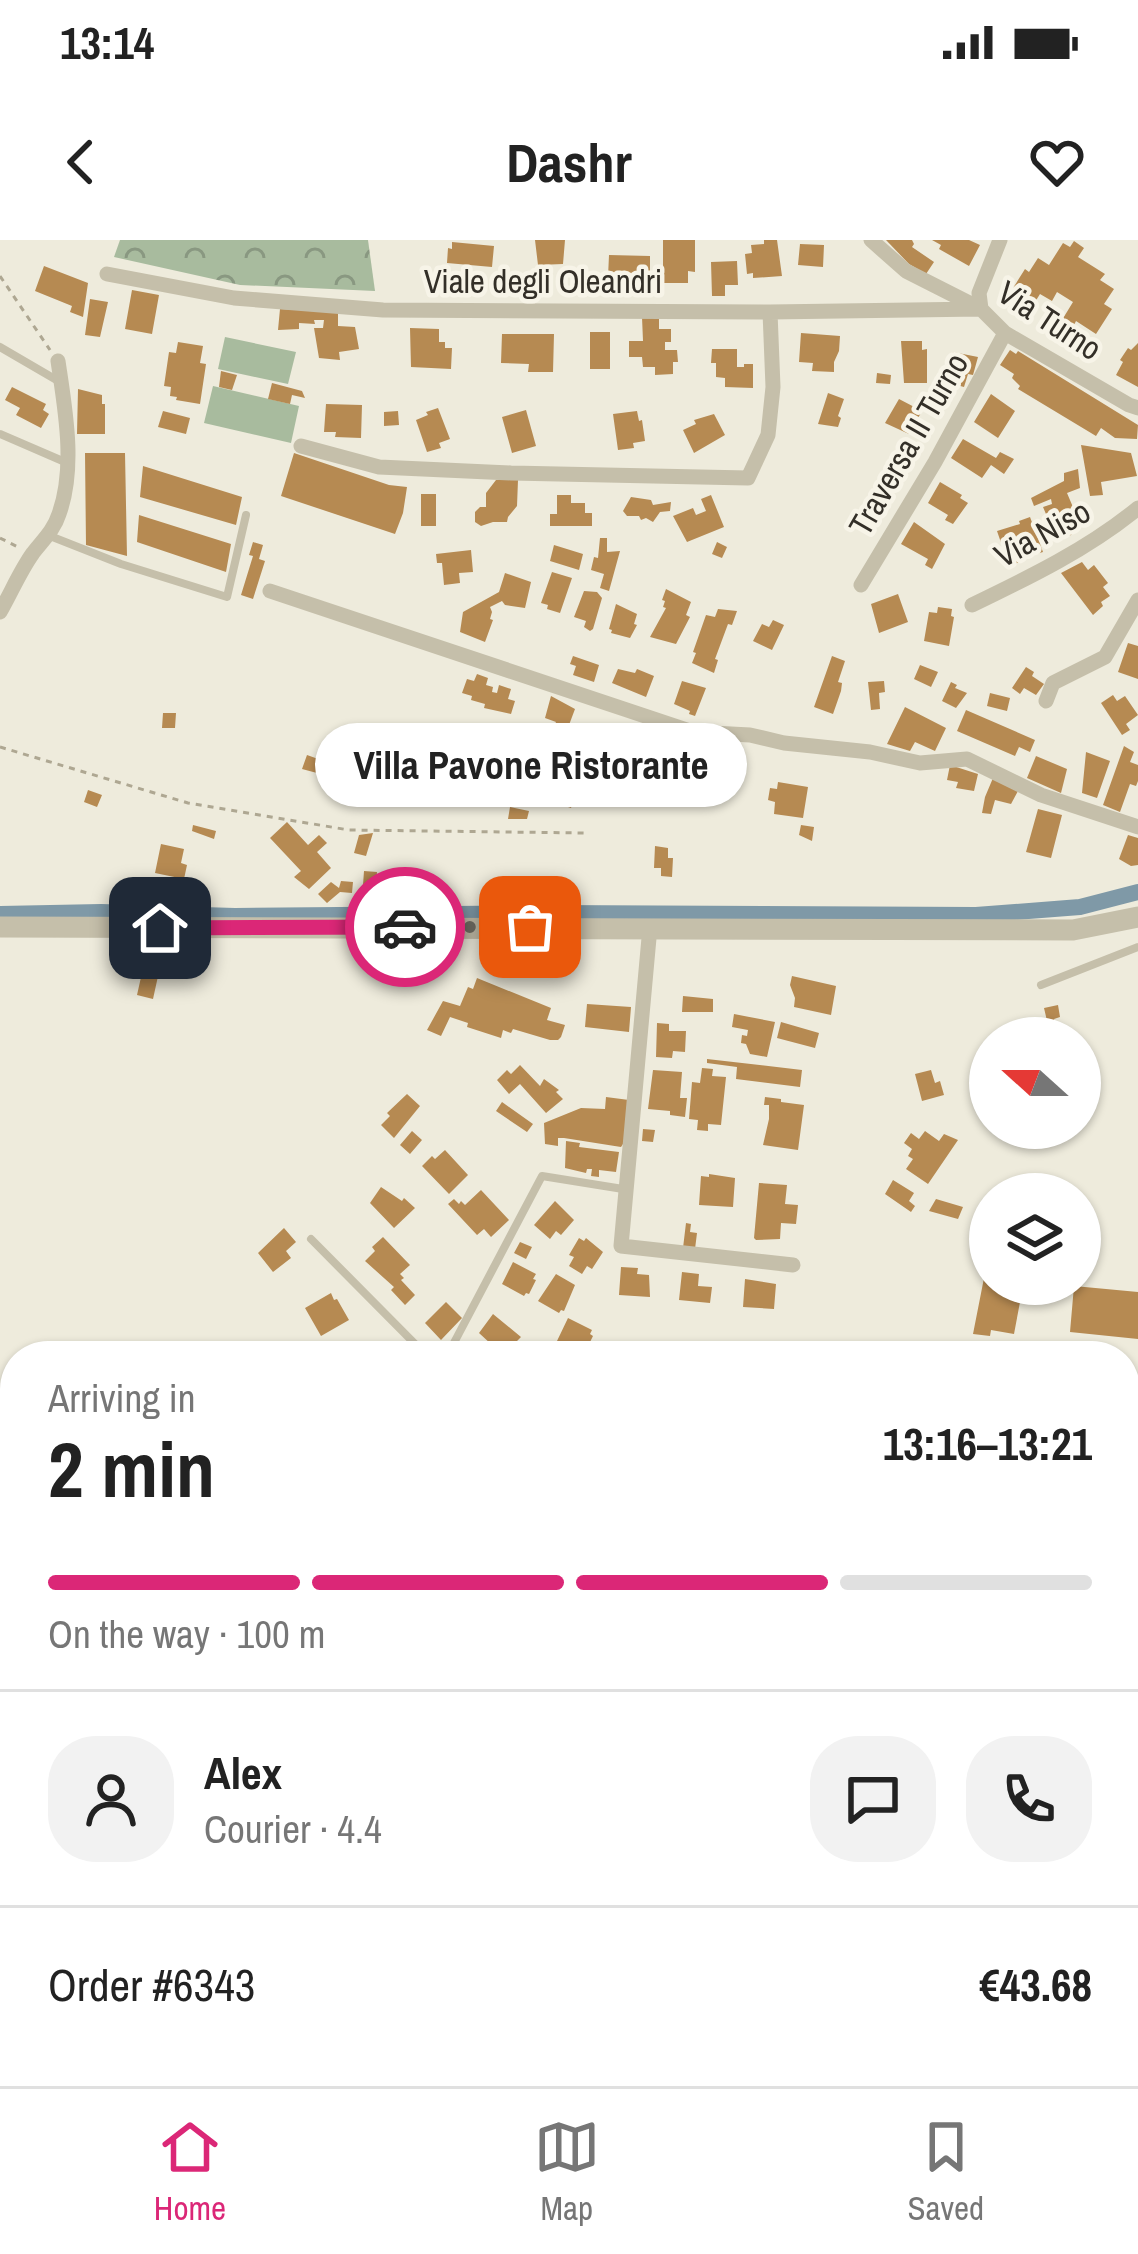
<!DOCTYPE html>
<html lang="en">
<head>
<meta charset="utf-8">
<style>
	body { margin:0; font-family:"Archivo Narrow",sans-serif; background:#f2f2f2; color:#222; height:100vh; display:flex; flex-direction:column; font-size:45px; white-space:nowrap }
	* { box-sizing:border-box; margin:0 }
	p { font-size:39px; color:#767676 }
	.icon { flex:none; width:66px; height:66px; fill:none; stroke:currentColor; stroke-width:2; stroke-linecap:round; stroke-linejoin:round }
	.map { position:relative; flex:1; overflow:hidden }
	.sheet { position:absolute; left:0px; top:1101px; width:1140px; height:747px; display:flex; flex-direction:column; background:#fff; border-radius:48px 48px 0 0; box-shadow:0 3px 9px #0004 }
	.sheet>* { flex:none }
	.needle { width:78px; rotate:291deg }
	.controls { position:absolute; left:969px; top:777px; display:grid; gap:24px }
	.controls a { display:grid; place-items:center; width:132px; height:132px; border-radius:50%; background:#fff; box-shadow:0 3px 9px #0004; font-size:60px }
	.pin { position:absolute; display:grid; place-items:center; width:102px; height:102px; color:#fff; margin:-51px; border-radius:24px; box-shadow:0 6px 18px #0006 }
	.courier { position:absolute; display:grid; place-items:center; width:120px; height:120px; margin:-60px; border:9px solid #db2777; border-radius:50%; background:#fff; color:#222; box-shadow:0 3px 15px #0007 }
	.bubble { position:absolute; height:84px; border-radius:42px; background:#fff; box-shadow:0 3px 9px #0004; font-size:39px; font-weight:700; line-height:84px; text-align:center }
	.overview em { font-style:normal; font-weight:700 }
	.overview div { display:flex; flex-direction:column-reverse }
	.overview { display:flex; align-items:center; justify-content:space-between; height:204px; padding:0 48px }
	h1 { font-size:78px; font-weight:700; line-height:90px }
	.bar { display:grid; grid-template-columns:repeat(4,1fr); gap:18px 12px; align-content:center; height:144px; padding:0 48px }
	.bar i { height:15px; border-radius:9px; background:#e0e0e0 }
	.bar .active { background:#db2777 }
	.bar p { grid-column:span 4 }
	.line { display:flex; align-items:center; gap:30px; padding:0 48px; border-top:3px solid #e0e0e0 }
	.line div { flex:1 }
	.round { display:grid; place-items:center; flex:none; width:126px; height:126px; border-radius:48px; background:#f2f2f2 }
	.status { display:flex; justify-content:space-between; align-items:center; height:84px; padding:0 60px; background:#fff; direction:ltr }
	.status svg { height:33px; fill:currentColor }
	header { display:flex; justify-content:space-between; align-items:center; height:156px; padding:0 48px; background:#fff; font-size:54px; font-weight:700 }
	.dock { display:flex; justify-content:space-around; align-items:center; height:168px; border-top:3px solid #e0e0e0; background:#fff; font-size:33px; color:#767676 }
	.dock a { display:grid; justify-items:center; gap:6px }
	.dock .active { color:#db2777 }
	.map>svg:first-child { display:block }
</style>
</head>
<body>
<div class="status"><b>13:14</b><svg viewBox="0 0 49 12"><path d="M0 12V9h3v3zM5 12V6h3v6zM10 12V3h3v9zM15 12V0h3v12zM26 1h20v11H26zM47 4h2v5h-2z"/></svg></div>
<header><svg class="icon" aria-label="back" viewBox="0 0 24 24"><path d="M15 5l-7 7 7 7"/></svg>Dashr<svg class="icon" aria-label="heart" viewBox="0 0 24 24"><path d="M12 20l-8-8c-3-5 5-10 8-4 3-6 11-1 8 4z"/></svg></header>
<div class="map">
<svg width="1138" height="1846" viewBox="0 0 1138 1846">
	<defs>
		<pattern id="forest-crowns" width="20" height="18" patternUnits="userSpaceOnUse" patternTransform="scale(3)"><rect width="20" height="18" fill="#a8bb9e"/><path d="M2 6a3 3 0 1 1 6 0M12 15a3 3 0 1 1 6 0" fill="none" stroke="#899881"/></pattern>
	</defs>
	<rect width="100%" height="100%" fill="#eeebdc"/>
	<path fill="#a8bb9e" d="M225,97L296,112L288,144L218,129Z
		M213,146L299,166L291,203L204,183Z"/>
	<path fill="url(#forest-crowns)" d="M120,0H368L375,51L240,45L114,17Z"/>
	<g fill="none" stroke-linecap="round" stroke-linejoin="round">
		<path stroke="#7f99a7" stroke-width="16" d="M0,674L101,672L235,676L552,673L976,675L1080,667L1138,652"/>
	</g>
	<path fill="#b68a52" d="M535,0H565L563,24L538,25Z
		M663,0H695V32L688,31V43H663Z
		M764,0H777L782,36L753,38V33L747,34L745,14L752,13L751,5L764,4Z
		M886,0H912L914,4L912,7L934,22L926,34L909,24Z
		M932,0H969L980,5L969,26L939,9L941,5Z
		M1074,1L1084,8L1078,17L1105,34L1100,40L1114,49L1104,64L1112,69L1096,94L1076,81L1073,87L1062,80L1073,62L1057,52L1052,61L1040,54L1025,78L1003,64L1025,29L1029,32L1038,18L1049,25L1063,3L1070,7Z
		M452,2L494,6L492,27L447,23L448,8L452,9Z
		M800,4L824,5L823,27L798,25Z
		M609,15L650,16V43H629V37H608Z
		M737,21L738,45H725V56H712L711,22Z
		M44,26L88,43L83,77L70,72L72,66L35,51Z
		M132,50L159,55L152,94L125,89Z
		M90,59L108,62L100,97L85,95Z
		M280,69L338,72V86L355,87L359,109L339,112L340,120L319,118L314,88H323L324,80H314L315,84L299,83V89L278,90Z
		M642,77H659V89H671V102H665V110H677L678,122H673V134L655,135V127H643L642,117H629V101H643Z
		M410,88L439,89V102H445V108H452L451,129L411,127Z
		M590,92H610V129H590Z
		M801,93L840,96L839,111L834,122V132L812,131L813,123L799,122Z
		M502,94H554L553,132H528L529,124L501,123Z
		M901,101H922V110L927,109V143H904Z
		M178,102L203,106L200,123L206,124L200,164L176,160L177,157L170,156L171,147L164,146L169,112L176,113Z
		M1138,103V147L1116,135L1123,122L1120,120L1128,108L1131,110Z
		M712,109H737V127H744V124H753V148L725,147V138L716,137V123H711Z
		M1010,110L1016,114L1018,111L1138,185L1137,199L1115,198L1101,188L1096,196L1018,149L1020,146L1012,138L1014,134L1000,125Z
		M953,112L978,117L973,135L968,134L964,147L942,141Z
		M221,131L237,135L232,150L219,147Z
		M877,133L891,135L890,144L876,143Z
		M272,143L302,151L305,158L292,155L290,164L268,159Z
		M12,147L46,164L43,170L49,174L41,188L16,175L20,168L5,160Z
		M78,149L102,155V164H105V194H77Z
		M828,153L844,159L838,176L841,178L838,187L818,184Z
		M991,154L1015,171L998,198L974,182Z
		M899,159L922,171L909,194L885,183Z
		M326,164L362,165L361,198L335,197L336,192H324Z
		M438,168L450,199L439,203L441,208L427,212L416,180L428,175L426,172Z
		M526,170L536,206L512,213L502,177Z
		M163,171L190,178L186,194L158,187Z
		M398,171L399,185L384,186V172Z
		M637,171L639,181L642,180L645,201L633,203L634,208L618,210L613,174Z
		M714,174L725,195L694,213L683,190L696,184L694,180Z
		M963,199L996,218L1000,212L1014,219L1004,234L991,225L982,238L951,218Z
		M1081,205L1131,213L1137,236L1101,242L1103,255L1090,256Z
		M85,213H125L127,316L86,305Z
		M294,213L389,245L407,247L403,273L395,294L281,256Z
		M143,226L242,257L236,285L140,257Z
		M1078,229L1080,248L1067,253L1081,286L1071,295L1057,300L1043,267L1052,264L1051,259L1034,266L1031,258L1064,241V233Z
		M496,240H518L517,266L508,277L507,282H493L481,286L475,282V272L480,267H486V253Z
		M940,242L962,255L960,258L968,263L953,284L945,280L948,275L928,263Z
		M421,254H436V286H421Z
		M557,255H571V263H585V273H592V286H550V274H557Z
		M711,255L724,287L687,302L673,276L693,268L696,275L706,271L701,259Z
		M631,257L651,260L653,265L671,262L670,271L660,272L653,282L646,278L641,280L639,276H627L623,271Z
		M139,275L231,304L226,332L137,302Z
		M1030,277L1043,312L1019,319L1020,322L1009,326L997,291L1020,284L1019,281Z
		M914,282L945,304L932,329L925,325L928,319L901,304Z
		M600,298H607V312L620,311L609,351L600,348L604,334L591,330L594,317L598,318Z
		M253,302L263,305L259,319L265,321L253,359L241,355L253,316L249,315Z
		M717,302L727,307L722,318L712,314Z
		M554,305L583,314L579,330L550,321Z
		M471,310L473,332L459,333L460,343L444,345L442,323H437L436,314Z
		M1082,322L1088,330L1094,325L1108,343L1103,347L1110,356L1101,362L1103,366L1093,375L1061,333Z
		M552,332L572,338L560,373L547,369L548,365L541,363Z
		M505,333L531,342L525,368L505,365L502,361L490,367L492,372L490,379L493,380L485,402L460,392L463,372L499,352Z
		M666,349L691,362L686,375L690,377L676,404L650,397L666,368L663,367L665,361L662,360Z
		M584,351L597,352L602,358L593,389L590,391L584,387L586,381L574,377Z
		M898,354L908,382L879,393L871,364Z
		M616,364L637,374L634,384L637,385L630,398L611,393L612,390L609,389Z
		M938,367L952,369L951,376L954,377L949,406L924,401L929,372L937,373Z
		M718,369L737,371L732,385L728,384L715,419L718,420L714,433L692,423L696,413L693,412L706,375L715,377Z
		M773,380L784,385L772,410L753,401L762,384L769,387Z
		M1128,403L1138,406V439L1118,432Z
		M573,416L599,425L594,442L573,435L576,426L570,424Z
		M832,416L845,421L838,442L842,443L841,451L833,474L814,467Z
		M920,425L938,432L931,447L914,439Z
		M1026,427L1034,432L1032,436L1044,444L1036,455L1024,448L1020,454L1012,448Z
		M618,429L635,433L637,429L654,436L646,457L612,443Z
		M477,434L488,438L486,445L493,447L492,452L497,453L499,445L511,449L508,459L515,461L511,474L484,468L485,464L471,460L472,456L462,453L467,439L474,441Z
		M682,441L706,448L695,476L689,474L690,471L674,464Z
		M884,441L885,452L879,453L880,469L871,470L868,442Z
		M951,442L957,445L955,448L967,453L956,468L942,461Z
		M990,453L1010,458L1007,471L987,466Z
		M1113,455L1117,461L1125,456L1138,475L1126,484L1130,490L1122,495L1101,463Z
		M551,456L575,469L563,501L550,495L556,482L545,478Z
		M905,467L946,488L935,511L915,502L910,511L887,504Z
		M966,470L1035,500L1030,512L1019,507L1015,516L957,491Z
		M163,473H176L175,488H162Z
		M654,486L663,489L658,504L649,501Z
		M683,494L704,501L700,517L678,510Z
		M1124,506L1134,512L1130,522L1138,525V541L1136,546L1130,544L1120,572L1103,565Z
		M1086,512L1110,521L1097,558L1082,553Z
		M307,515L321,520L317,533L302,529Z
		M1036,516L1067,529L1061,553L1027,538Z
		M950,525L978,534L974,551L956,548L958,542L947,540Z
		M993,538L1018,551L1011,564L995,560L991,574L982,573L985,557Z
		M778,542L808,547L803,578L774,574L775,562L768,560L770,548L777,549Z
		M88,550L102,555L97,567L84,562Z
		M553,550L575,557L571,568L550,561Z
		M348,551L364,554L362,565L346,561Z
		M510,567L529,571L527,579H508Z
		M1038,569L1062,575L1051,618L1026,612Z
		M287,582L308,605L319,595L327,603L317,612L331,628L309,649L294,637L301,631L270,598Z
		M193,585L216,591L214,599L192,591Z
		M801,585L814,587L812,601L799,595Z
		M373,593L366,616L354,613L359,595Z
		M1128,595L1138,598V625L1131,626L1119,619Z
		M161,604L184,609L181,623L187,625L184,639L155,633Z
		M655,606L668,608V618H673L672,637L661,636V628H654Z
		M364,631L377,632L376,644L363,645Z
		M341,641L353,642L352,653L340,652L327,663L318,654L331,642L339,648Z
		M146,715L162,718L153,759L137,755Z
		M792,736L836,746L831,775L794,767L795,758L790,745Z
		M477,738L551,768L547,780L565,785L561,797L558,800H550L513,789L511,793L503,790L501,798L467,787L468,783L450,777L441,796L427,790L443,761L460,766L468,747L473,749Z
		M683,756L713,759V772H682Z
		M587,764L631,767L629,792L585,787Z
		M1058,765L1060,777L1054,779L1055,783L1048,785L1044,768Z
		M734,774L775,782L767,817L750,814L746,804L741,803L742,795L747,796L748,790L732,787Z
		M781,782L819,793L815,808L777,798Z
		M657,783L669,784V791H686L685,812L673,811L672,818L656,817Z
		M707,819L802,830L800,847L736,839L737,827L707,823Z
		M520,825L540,846L544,839L559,850L556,852L563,859L546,873L520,844L509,854L497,840L507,830L511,834Z
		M702,828L713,829L712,836L726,837L721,885L708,884V891L697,890L698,880L689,879L692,842L700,843Z
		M653,830L682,832L680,858H687L685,877L670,875V871L648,869Z
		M931,830L935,843L940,841L944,855L922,861L915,834Z
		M407,854L420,866L394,898L381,885L390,876L387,873Z
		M606,857L629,860L625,901L621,907L564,898H558V906L545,904L544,883L581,868L605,869Z
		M765,857L781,859V862L804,865L798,910L763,905L769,879V865H764Z
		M502,862L533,884L527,892L496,871Z
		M643,889L655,890L653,902L642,901Z
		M412,891L422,900L410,914L400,905Z
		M925,891L939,901L944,894L958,900L928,944L906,929L913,919L908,916L912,909L904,903L911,893L919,899Z
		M566,901L580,903L579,907L619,912L616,932L599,930V937L591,936L592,929H587L586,933L565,928Z
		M445,910L468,935L449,954L422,926L432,916L435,919Z
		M709,934L735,938L733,967L699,965L701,936L709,937Z
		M893,940L914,953L909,961L915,966L911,972L885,954Z
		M759,943L787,945L785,964L798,965L796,984L781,983L780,999L756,1000L754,998Z
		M381,947L402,961L404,958L415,968L394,988L370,963Z
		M481,950L509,980L491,997L484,989L477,995L448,964L454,959L459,964L461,961L465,965Z
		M936,959L963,967L958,979L929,971Z
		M555,961L574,980L561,995L556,991L550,999L534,985Z
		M686,983L691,984L690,992L697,993L695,1009L683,1008Z
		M284,988L296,1002L286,1011L291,1018L273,1032L258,1013Z
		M383,997L410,1025L400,1034L404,1038L401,1040L415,1055L405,1065L391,1050L394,1047L365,1021L375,1011L372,1007Z
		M579,998L584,1001L586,998L603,1012L592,1029L587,1026L582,1034L569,1026L574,1017L569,1015Z
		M520,1002L532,1007L526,1019L514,1013Z
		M513,1022L536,1034L533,1039L536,1040L529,1054L526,1053L524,1056L502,1044Z
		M621,1027L638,1028L637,1034L649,1035L650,1057L619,1055Z
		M682,1032L699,1034L698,1046L712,1047L710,1063L679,1060Z
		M556,1034L575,1045L564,1071L561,1070L559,1073L538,1061Z
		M984,1038L990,1039V1044L1023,1046L1014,1094L991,1090L990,1096L973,1094Z
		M745,1039L776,1044L774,1069L743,1067Z
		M1074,1046L1138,1052V1099L1070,1092Z
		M331,1053L334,1060L337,1059L349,1080L321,1096L305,1068Z
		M446,1062L462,1078L441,1100L425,1083Z
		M493,1074L521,1097L510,1108L512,1111L508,1116H504L479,1093Z
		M568,1078L592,1090L590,1094L593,1096L586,1110L583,1109L581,1112L557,1101Z
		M1127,1337L1138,1341V1364L1125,1360Z
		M1125,1801L1138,1811V1819L1125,1833Z
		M1006,1833H1029L1040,1841L1037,1846H1001L1006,1839L1003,1837Z"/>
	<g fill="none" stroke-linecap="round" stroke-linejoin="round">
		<path stroke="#aea792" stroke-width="3" stroke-dasharray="6 6" stroke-linecap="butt" d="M0,36L50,110
			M0,298L20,308
			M0,507L188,563L349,590L586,593
			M1109,1833L1122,1846"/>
		<path stroke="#c5bfaa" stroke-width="8" d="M0,107L60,142
			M0,194L65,222
			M50,296L121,324L227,357L246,275
			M1041,745L1138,707
			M311,999L427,1116
			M447,1116L542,936L623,949
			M1125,1782L1138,1769
			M310,1833L315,1846
			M1074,1846L1077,1833"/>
		<path stroke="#c5bfaa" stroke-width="15" d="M871,0L906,31L981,69L1005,93L1129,165L1138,168
			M107,34L234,58L383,70L770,72L981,69L979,53L1000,0
			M301,206L379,227L511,233L748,238L768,195L773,147L770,72
			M861,345L935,222L1005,93
			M270,351L693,492L750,495L784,503L870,512L920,523L967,519L1041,555L1138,587
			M972,365C1030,337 1088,309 1138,268
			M0,372C11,353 20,331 33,313C43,300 54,290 59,274C76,227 65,169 58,121
			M1046,461L1053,443L1105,417L1138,360
			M650,687L621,1006L793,1025"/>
		<path stroke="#c5bfaa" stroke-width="21" d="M0,687L1073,690L1138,677
			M1125,1279L1138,1227
			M1125,1595L1138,1619
			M910,1846V1833"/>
	</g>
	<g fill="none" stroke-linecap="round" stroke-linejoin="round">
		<path stroke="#747167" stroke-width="12" stroke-dasharray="0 21.6" d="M405,687H530"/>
		<path stroke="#db2777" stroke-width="15" d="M160,688L405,687"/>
	</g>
	<g text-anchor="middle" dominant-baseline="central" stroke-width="9" stroke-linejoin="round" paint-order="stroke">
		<g font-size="33" fill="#332f28" stroke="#f7f4e8">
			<text x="543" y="41">Viale degli Oleandri</text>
			<text transform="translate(1050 80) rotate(33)">Via Turno</text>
			<text transform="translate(908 204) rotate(-60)">Traversa II Turno</text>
			<text transform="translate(1042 293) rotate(-29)">Via Niso</text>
		</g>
	</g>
</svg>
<div class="controls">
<a><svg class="needle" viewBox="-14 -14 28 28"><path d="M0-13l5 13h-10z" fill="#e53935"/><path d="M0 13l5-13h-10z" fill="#767676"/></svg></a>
<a><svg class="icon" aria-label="layers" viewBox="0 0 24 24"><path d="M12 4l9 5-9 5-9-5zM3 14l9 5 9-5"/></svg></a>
</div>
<div class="pin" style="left:530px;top:687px;background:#ea580c"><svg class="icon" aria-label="bag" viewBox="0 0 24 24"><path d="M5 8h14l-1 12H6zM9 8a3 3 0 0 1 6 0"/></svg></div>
<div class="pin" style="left:160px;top:688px;background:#1f2937"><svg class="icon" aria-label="home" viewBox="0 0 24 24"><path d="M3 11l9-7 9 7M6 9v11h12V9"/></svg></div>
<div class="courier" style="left:405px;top:687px"><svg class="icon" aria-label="car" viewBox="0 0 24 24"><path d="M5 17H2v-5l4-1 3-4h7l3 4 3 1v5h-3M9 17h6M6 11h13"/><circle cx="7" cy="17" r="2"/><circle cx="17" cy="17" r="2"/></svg></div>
<div class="bubble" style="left:315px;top:483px;width:432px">Villa Pavone Ristorante</div>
<section class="sheet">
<div class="overview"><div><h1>2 min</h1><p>Arriving in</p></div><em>13:16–13:21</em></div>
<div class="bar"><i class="active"></i><i class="active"></i><i class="active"></i><i></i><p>On the way · 100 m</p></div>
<div class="line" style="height:216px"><a class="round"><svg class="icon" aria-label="person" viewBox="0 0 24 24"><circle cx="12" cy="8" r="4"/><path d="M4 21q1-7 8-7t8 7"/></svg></a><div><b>Alex</b><p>Courier · 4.4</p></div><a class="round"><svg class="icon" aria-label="chat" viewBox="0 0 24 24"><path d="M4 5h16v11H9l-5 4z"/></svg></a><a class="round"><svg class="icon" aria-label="phone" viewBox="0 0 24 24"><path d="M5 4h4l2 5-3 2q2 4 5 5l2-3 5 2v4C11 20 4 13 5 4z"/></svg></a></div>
<div class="line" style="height:156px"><div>Order #6343</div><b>€43.68</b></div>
</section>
</div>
<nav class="dock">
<a class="active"><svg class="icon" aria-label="home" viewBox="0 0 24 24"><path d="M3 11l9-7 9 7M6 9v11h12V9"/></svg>Home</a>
<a><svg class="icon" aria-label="map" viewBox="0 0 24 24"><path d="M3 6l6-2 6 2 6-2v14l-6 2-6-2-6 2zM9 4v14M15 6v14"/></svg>Map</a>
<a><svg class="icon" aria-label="saved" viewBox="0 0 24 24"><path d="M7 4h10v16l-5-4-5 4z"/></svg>Saved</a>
</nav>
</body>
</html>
